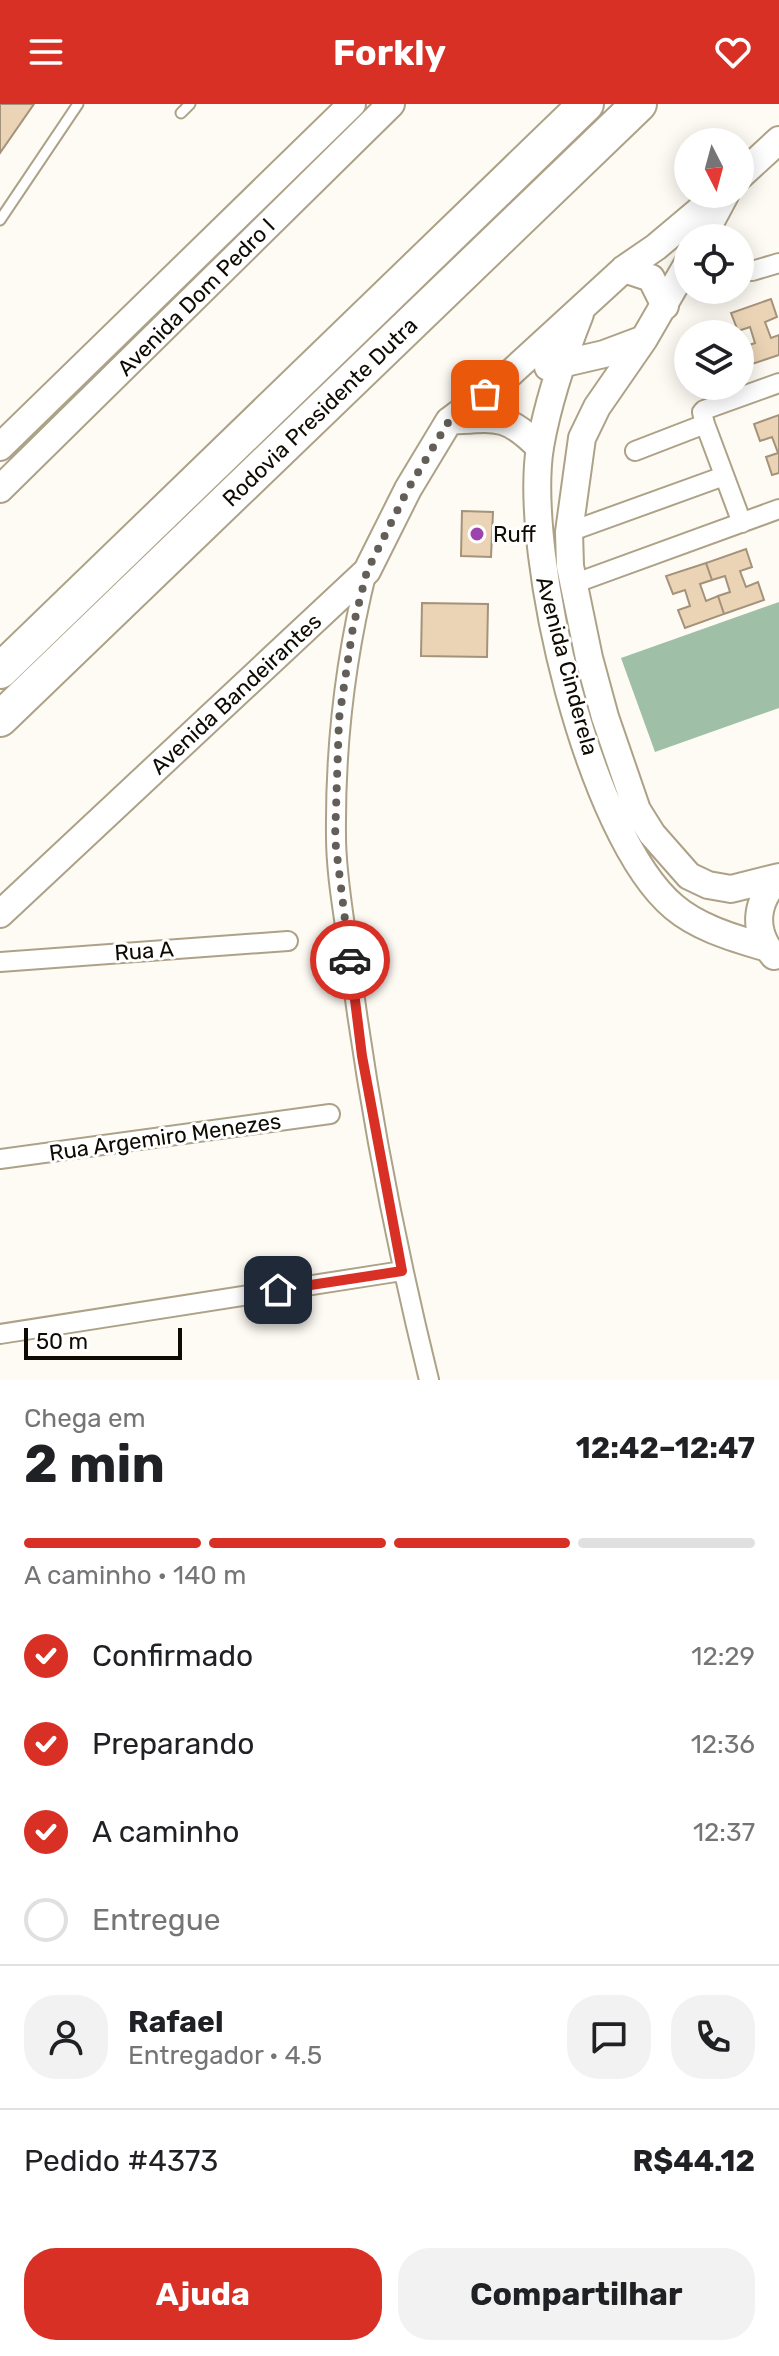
<!DOCTYPE html>
<html lang="pt">
<head>
<meta charset="utf-8">
<style>
	body { margin:0; font-family:Rubik,sans-serif; background:#f2f2f2; color:#202124; height:100vh; display:flex; flex-direction:column; font-size:30px; white-space:nowrap }
	* { box-sizing:border-box; margin:0 }
	p { font-size:26px; color:#757577 }
	.icon { flex:none; width:44px; height:44px; fill:none; stroke:currentColor; stroke-width:2; stroke-linecap:round; stroke-linejoin:round }
	.map { position:relative; height:1276px; overflow:hidden }
	.side { display:flex; flex-direction:column; background:#fff; flex:1 }
	.side>* { flex:none }
	.needle { width:52px; rotate:174deg }
	.buttons { position:absolute; left:674px; top:24px; display:grid; gap:16px }
	.buttons a { display:grid; place-items:center; width:80px; height:80px; border-radius:50%; background:#fff; box-shadow:0 4px 20px #0003; font-size:40px }
	.scale { position:absolute; left:24px; bottom:20px; width:158px; box-sizing:border-box; padding-left:8px; border:4px solid #0f0b03; border-top:0; font-size:22px; line-height:28px; white-space:nowrap; color:#0f0b03; -webkit-text-stroke:6px #fff; paint-order:stroke }
	.pin { position:absolute; display:grid; place-items:center; width:68px; height:68px; color:#fff; margin:-34px; border-radius:16px; box-shadow:0 4px 12px #0006 }
	.courier { position:absolute; display:grid; place-items:center; width:80px; height:80px; margin:-40px; border:6px solid #d93025; border-radius:50%; background:#fff; color:#222; box-shadow:0 2px 10px #0007 }
	.summary em { font-style:normal; font-weight:700 }
	.summary div { display:flex; flex-direction:column-reverse }
	.summary { display:flex; align-items:center; justify-content:space-between; height:136px; padding:0 24px }
	h1 { font-size:52px; font-weight:700; line-height:60px }
	.bar { display:grid; grid-template-columns:repeat(4,1fr); gap:12px 8px; align-content:center; height:96px; padding:0 24px }
	.bar i { height:10px; border-radius:6px; background:#e0e0e0 }
	.bar .current { background:#d93025 }
	.bar p { grid-column:span 4 }
	.line { display:flex; align-items:center; gap:20px; padding:0 24px; border-top:2px solid #e0e0e0 }
	.line div { flex:1 }
	.round { display:grid; place-items:center; flex:none; width:84px; height:84px; border-radius:32px; background:#f2f2f2 }
	ol { padding:0 24px; list-style:none }
	li { display:flex; align-items:center; gap:24px; height:88px }
	li p { margin-inline-start:auto }
	li .icon { padding:8px; border-radius:50%; background:#d93025; color:#fff; stroke-width:4 }
	li:last-child { color:#757577 }
	li i { width:44px; height:44px; border:4px solid #e0e0e0; border-radius:50% }
	.primary-button { display:flex; gap:16px; margin-top:auto; padding:16px 24px }
	.primary-button a { flex:1; height:92px; border-radius:32px; background:#d93025; color:#fff; font-size:32px; font-weight:700; line-height:92px; text-align:center }
	.primary-button a+a { background:#f2f2f2; color:#202124 }
	header { display:flex; justify-content:space-between; align-items:center; height:104px; padding:0 24px; background:#d93025; color:#fff; font-size:36px; font-weight:700 }
	.map>svg:first-child { display:block }
</style>
</head>
<body>
<header><svg class="icon" aria-label="menu" viewBox="0 0 24 24"><path d="M4 6h16M4 12h16M4 18h16"/></svg>Forkly<svg class="icon" aria-label="heart" viewBox="0 0 24 24"><path d="M12 20l-8-8c-3-5 5-10 8-4 3-6 11-1 8 4z"/></svg></header>
<div class="map">
<svg width="779" height="1276" viewBox="0 0 779 1276">
	<rect width="100%" height="100%" fill="#fefbf5"/>
	<path fill="#9fbfa6" d="M779,498V604L655,648L621,554Z"/>
	<path fill="#ebd4b5" stroke="#a4927a" stroke-width="2" d="M0,0H34L0,49Z
		M771,195L777,213L765,218L771,234L779,231V251L749,261L743,243L755,239L750,223L738,227L731,209Z
		M779,311V369L772,371L766,353L778,349L772,333L760,337L754,320Z
		M462,407L493,408L491,453L461,452Z
		M746,445L752,463L740,467L746,483L758,478L764,496L724,510L718,492L730,488L725,472L712,476L706,459Z
		M706,459L712,476L700,480L706,497L718,492L724,510L685,524L678,506L690,502L685,486L673,490L666,472Z
		M422,499L488,500L487,553L421,552Z"/>
	<g fill="none" stroke-linecap="round" stroke-linejoin="round">
		<defs>
			<path id="service" d="M181,9L190,0
				M0,116L78,0"/>
			<path id="minor" d="M752,167L779,159
				M705,320L742,419
				M635,347L705,320L702,308L704,306L779,279
				M569,428L724,372
				M367,467C345,555 335,641 336,732C336,773 345,817 350,858C368,999 395,1138 429,1276
				M573,480L779,405
				M0,858L288,837
				M0,1055L330,1010
				M0,1230L402,1167"/>
			<path id="secondary" d="M740,72L779,36
				M702,134L725,91
				M688,159L644,235L597,303L582,334L569,428L570,462L589,554L605,613L637,706L652,730L689,772L708,781L731,785L779,773
				M624,165L651,174L665,202
				M580,210C563,253 548,297 540,343C523,450 589,732 674,803C700,825 735,834 767,844
				M548,263L604,250L644,235
				M449,317C495,314 506,309 540,344
				M0,343L352,0
				M0,385L391,0
				M0,810L367,467L408,385L449,317L503,276L624,165L656,143L719,90
				M774,852C752,827 755,797 779,774"/>
			<path id="motorway" d="M0,567L586,0
				M0,615L639,0"/>
		</defs>
		<use href="#service" stroke="#ada287" stroke-width="13"/>
		<use href="#minor" stroke="#ada287" stroke-width="22"/>
		<use href="#secondary" stroke="#ada287" stroke-width="30"/>
		<use href="#motorway" stroke="#ada287" stroke-width="38"/>
		<use href="#service" stroke="#fff" stroke-width="9"/>
		<use href="#minor" stroke="#fff" stroke-width="18"/>
		<use href="#secondary" stroke="#fff" stroke-width="26"/>
		<use href="#motorway" stroke="#fff" stroke-width="34"/>
	</g>
	<g fill="none" stroke-linecap="round" stroke-linejoin="round">
		<path stroke="#635f58" stroke-width="8" stroke-dasharray="0 14.4" d="M350,856L335,735L339,615L353,523L367,467L408,385L449,317L485,290"/>
		<path stroke="#d93025" stroke-width="10" d="M278,1186L402,1167L362,952L350,856"/>
	</g>
	<circle fill="#9c43ae" stroke="#fff" stroke-width="3" cx="477" cy="430" r="8"/>
	<g text-anchor="middle" dominant-baseline="central" stroke-width="6" stroke-linejoin="round" paint-order="stroke">
		<g font-size="22" fill="#0f0b03" stroke="#fff">
			<text transform="translate(196 193) rotate(-45)">Avenida Dom Pedro I</text>
			<text transform="translate(320 308) rotate(-44)">Rodovia Presidente Dutra</text>
			<text transform="translate(567 562) rotate(75)">Avenida Cinderela</text>
			<text transform="translate(236 590) rotate(-43)">Avenida Bandeirantes</text>
			<text transform="translate(144 847) rotate(-4)">Rua A</text>
			<text transform="translate(165 1033) rotate(-8)">Rua Argemiro Menezes</text>
		</g>
		<g font-size="22" fill="#0f0b03" stroke="#fff" text-anchor="start">
			<text x="493" y="430">Ruff</text>
		</g>
	</g>
</svg>
<div class="buttons">
<a><svg class="needle" viewBox="-14 -14 28 28"><path d="M0-13l5 13h-10z" fill="#e53935"/><path d="M0 13l5-13h-10z" fill="#757577"/></svg></a>
<a><svg class="icon" aria-label="locate" viewBox="0 0 24 24"><circle cx="12" cy="12" r="6"/><path d="M12 2v4M12 18v4M2 12h4M18 12h4"/></svg></a>
<a><svg class="icon" aria-label="layers" viewBox="0 0 24 24"><path d="M12 4l9 5-9 5-9-5zM3 14l9 5 9-5"/></svg></a>
</div>
<div class="scale">50 m</div>
<div class="pin" style="left:485px;top:290px;background:#ea580c"><svg class="icon" aria-label="bag" viewBox="0 0 24 24"><path d="M5 8h14l-1 12H6zM9 8a3 3 0 0 1 6 0"/></svg></div>
<div class="pin" style="left:278px;top:1186px;background:#1f2937"><svg class="icon" aria-label="home" viewBox="0 0 24 24"><path d="M3 11l9-7 9 7M6 9v11h12V9"/></svg></div>
<div class="courier" style="left:350px;top:856px"><svg class="icon" aria-label="car" viewBox="0 0 24 24"><path d="M5 17H2v-5l4-1 3-4h7l3 4 3 1v5h-3M9 17h6M6 11h13"/><circle cx="7" cy="17" r="2"/><circle cx="17" cy="17" r="2"/></svg></div>
</div>
<section class="side">
<div class="summary"><div><h1>2 min</h1><p>Chega em</p></div><em>12:42–12:47</em></div>
<div class="bar"><i class="current"></i><i class="current"></i><i class="current"></i><i></i><p>A caminho · 140 m</p></div>
<ol>
<li><svg class="icon" aria-label="check" viewBox="0 0 24 24"><path d="M5 12l5 5 9-10"/></svg>Confirmado<p>12:29</p></li>
<li><svg class="icon" aria-label="check" viewBox="0 0 24 24"><path d="M5 12l5 5 9-10"/></svg>Preparando<p>12:36</p></li>
<li><svg class="icon" aria-label="check" viewBox="0 0 24 24"><path d="M5 12l5 5 9-10"/></svg>A caminho<p>12:37</p></li>
<li><i></i>Entregue</li>
</ol>
<div class="line" style="height:144px"><a class="round"><svg class="icon" aria-label="person" viewBox="0 0 24 24"><circle cx="12" cy="8" r="4"/><path d="M4 21q1-7 8-7t8 7"/></svg></a><div><b>Rafael</b><p>Entregador · 4.5</p></div><a class="round"><svg class="icon" aria-label="chat" viewBox="0 0 24 24"><path d="M4 5h16v11H9l-5 4z"/></svg></a><a class="round"><svg class="icon" aria-label="phone" viewBox="0 0 24 24"><path d="M5 4h4l2 5-3 2q2 4 5 5l2-3 5 2v4C11 20 4 13 5 4z"/></svg></a></div>
<div class="line" style="height:104px"><div>Pedido #4373</div><b>R$44.12</b></div>
<div class="primary-button"><a>Ajuda</a><a>Compartilhar</a></div>
</section>
</body>
</html>
